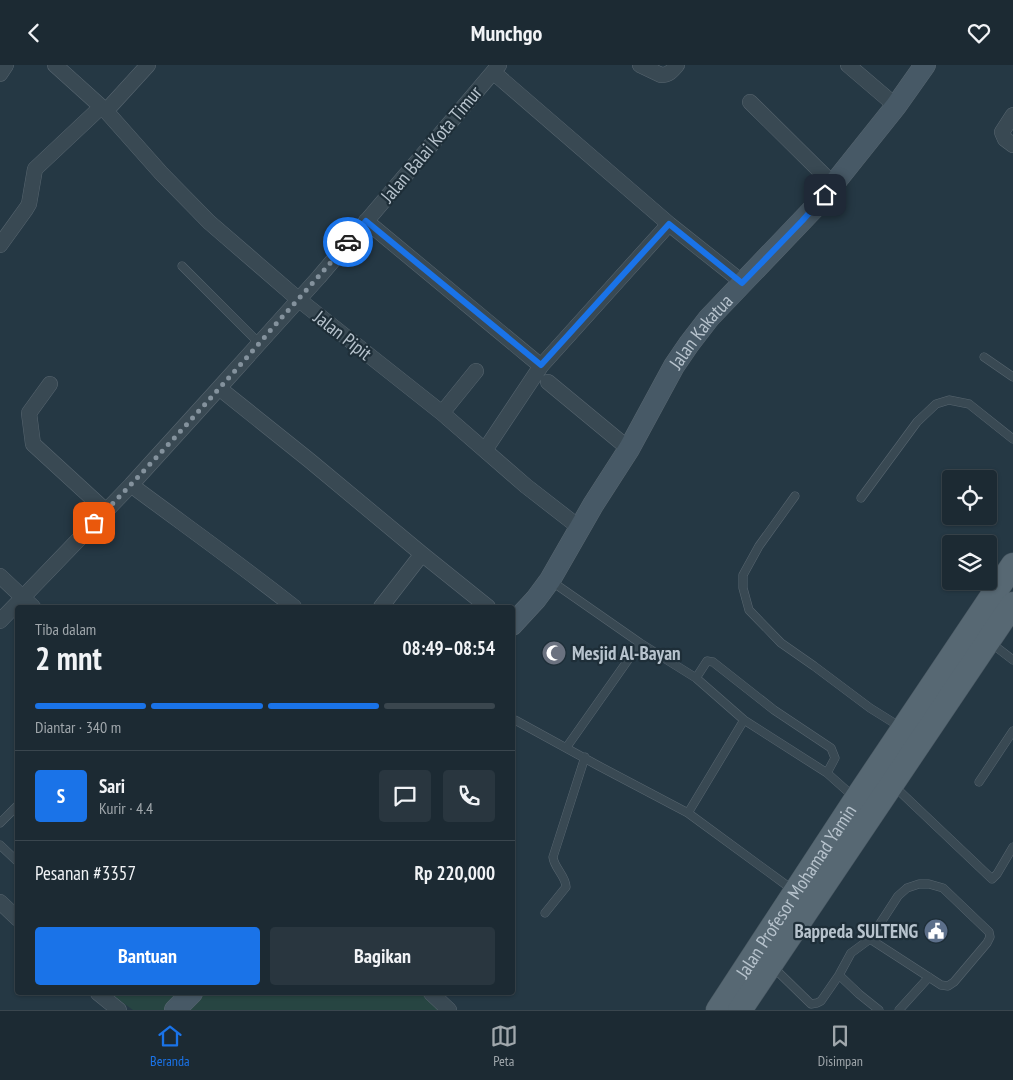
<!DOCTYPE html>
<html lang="id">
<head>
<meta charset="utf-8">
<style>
	body { margin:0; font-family:"PT Sans Narrow",sans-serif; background:#29363f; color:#f1f3f6; height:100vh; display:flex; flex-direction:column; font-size:19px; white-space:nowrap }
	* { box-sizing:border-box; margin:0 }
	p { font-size:16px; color:#a0a7ac }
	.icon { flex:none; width:28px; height:28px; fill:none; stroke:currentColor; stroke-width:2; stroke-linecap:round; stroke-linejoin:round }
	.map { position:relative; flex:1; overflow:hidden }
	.side { position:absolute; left:15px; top:540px; width:500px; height:390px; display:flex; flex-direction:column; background:#1c2a33; border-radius:5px; box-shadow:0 1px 4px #0004,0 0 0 1px #3a464e }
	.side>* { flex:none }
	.fabs { position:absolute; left:942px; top:405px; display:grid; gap:10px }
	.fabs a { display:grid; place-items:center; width:55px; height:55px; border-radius:5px; background:#1c2a33; box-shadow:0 1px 4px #0004,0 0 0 1px #3a464e; font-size:25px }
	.pin { position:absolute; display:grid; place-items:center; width:42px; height:42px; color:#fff; margin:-21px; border-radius:10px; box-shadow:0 2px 8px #0006 }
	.courier { position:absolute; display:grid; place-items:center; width:50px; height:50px; margin:-25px; border:4px solid #1a73e8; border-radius:50%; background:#fff; color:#222; box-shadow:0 1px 6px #0007 }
	.summary em { font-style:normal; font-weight:600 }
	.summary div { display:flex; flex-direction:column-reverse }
	.summary { display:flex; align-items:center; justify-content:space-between; height:85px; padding:0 20px }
	h1 { font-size:32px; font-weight:600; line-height:38px }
	.bar { display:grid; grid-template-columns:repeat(4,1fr); gap:8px 5px; align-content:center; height:60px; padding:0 20px }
	.bar i { height:6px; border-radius:4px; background:#3a464e }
	.bar .selected { background:#1a73e8 }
	.bar p { grid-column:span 4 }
	.line { display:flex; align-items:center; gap:12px; padding:0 20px; border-top:1px solid #3a464e }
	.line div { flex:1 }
	.round { display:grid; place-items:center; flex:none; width:52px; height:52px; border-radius:5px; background:#29363f }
	.cta { display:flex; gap:10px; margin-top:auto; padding:10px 20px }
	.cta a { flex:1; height:58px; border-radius:5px; background:#1a73e8; color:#fff; font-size:20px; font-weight:600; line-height:58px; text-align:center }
	.cta a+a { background:#29363f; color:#f1f3f6 }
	header { display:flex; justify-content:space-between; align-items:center; height:65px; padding:0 20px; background:#1c2a33; font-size:22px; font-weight:600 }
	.tabs { display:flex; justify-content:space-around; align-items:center; height:70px; border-top:1px solid #3a464e; background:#1c2a33; font-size:14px; color:#a0a7ac }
	.tabs a { display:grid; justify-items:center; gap:2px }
	.tabs .selected { color:#1a73e8 }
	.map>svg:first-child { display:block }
</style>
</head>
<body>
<header><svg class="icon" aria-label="back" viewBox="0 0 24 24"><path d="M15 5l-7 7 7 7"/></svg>Munchgo<svg class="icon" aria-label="heart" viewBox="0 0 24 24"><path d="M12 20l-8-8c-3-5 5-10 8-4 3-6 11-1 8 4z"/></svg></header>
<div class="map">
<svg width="1013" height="945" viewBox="0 0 1013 945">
	<rect width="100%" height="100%" fill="#253844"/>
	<path fill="#274542" d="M109,928H438L455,945H133Z"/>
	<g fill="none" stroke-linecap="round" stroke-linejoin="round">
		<defs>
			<path id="lane" d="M182,201L259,278
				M984,292L1013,312
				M795,431L759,481L743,510V523L749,545L781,578L814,601L870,643L902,663
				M861,433L917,357L936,339L949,335L969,339L1013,374
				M551,516L640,578L696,613L744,655L827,708L855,733
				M991,578L1013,595
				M696,613L707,596L713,597L774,645L831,683L835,693L827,708
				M515,655L597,700L688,748L744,655
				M566,683L640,578
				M979,717L1013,666
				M894,721L992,814L997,809L1013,782
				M688,748L793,825
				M0,758L18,740
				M0,780L18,797
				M545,848L566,822C566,811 554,803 553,792L585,692
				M773,902L811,939L817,938L821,936L839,910L851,888L870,874L941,920L948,921L954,917L987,878L990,872L989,867L943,823L929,819H919L907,823L898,831L870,874
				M839,910L859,929L879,945
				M899,945L929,912"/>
			<path id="street" d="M55,0L106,46L161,108L209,157L298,234L442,348L526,421L580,463
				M640,0L661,10C669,10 672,6 677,0
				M848,0L896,41
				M0,9L6,0
				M750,37L834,120
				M106,46L148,0
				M1013,50L1002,67L1005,74L1013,80
				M366,156L541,301
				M669,159L742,217
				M0,180L26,144L29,139L35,104L101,42
				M548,317L629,384
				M50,319L29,348L33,379L106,446
				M219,323L309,395L422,489L488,542
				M442,348L476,306
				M485,385L541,301L669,159L493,7
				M131,420C186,461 241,500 294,542
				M0,511L33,542
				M381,542L422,489
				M0,556L131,420L219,323L319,212L499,0
				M0,837L18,854
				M98,928L119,945
				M431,928L449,945"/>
			<g id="secondary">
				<path id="s1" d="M512,560L536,534L550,515L593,440L629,384L674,301L689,279L709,253L817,140L896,41L925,0"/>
				<path d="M175,945L192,928"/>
			</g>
			<g id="primary">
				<path id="s2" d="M718,945L856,734L1013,500"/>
				<path d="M740,945L1013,539"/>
			</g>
		</defs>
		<use href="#lane" stroke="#586670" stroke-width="9"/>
		<use href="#street" stroke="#586670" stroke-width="16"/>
		<use href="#secondary" stroke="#586670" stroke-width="22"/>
		<use href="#primary" stroke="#46555f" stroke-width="25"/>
		<use href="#lane" stroke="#394953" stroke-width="8"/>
		<use href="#street" stroke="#394953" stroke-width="15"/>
		<use href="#secondary" stroke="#475966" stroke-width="21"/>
		<use href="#primary" stroke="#576873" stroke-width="24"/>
	</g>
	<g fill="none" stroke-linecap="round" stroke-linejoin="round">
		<path stroke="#84929d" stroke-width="5" stroke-dasharray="0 9" d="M94,458C157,393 217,327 276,259C300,232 325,205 348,177"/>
		<path stroke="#1a73e8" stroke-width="6" d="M348,177L366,156L541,300L669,159L742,218L802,156L825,130"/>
	</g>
	<defs>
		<symbol id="mosque-disc" viewBox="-11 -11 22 22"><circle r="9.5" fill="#6b7280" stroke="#1e2e38"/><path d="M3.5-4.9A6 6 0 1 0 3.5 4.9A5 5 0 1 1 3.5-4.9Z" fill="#fff"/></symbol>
		<symbol id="civic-disc" viewBox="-11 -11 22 22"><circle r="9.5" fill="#5c6f8a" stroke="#1e2e38"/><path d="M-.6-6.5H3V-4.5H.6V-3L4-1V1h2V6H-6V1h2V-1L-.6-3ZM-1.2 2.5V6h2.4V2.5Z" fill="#fff"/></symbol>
	</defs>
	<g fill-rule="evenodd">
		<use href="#mosque-disc" x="540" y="574" width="28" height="28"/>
		<use href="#civic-disc" x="922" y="852" width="28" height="28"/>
	</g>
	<g text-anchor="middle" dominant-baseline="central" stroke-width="4.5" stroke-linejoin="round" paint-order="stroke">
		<g font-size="19" fill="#b7c3cd" stroke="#1e2e38">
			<text transform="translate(431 79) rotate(-50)">Jalan Balai Kota Timur</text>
			<text stroke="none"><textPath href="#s1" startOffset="350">Jalan Kakatua</textPath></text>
			<text transform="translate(343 270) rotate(38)">Jalan Pipit</text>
			<text stroke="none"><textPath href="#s2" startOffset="142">Jalan Profesor Mohamad Yamin</textPath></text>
		</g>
		<g font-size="19" font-weight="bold" fill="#b7c3cd" stroke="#1e2e38" text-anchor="start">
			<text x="572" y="588">Mesjid Al-Bayan</text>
			<text x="918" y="866" text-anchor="end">Bappeda SULTENG</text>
		</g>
	</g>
</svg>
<div class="fabs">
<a><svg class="icon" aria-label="locate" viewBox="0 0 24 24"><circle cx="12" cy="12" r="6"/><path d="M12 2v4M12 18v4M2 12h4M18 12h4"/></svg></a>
<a><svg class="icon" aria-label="layers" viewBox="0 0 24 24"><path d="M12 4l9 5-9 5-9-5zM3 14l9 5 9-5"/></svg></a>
</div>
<div class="pin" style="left:94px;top:458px;background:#ea580c"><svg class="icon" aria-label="bag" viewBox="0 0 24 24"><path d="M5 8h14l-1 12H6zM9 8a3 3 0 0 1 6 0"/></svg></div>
<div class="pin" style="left:825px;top:130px;background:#1f2937"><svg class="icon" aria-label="home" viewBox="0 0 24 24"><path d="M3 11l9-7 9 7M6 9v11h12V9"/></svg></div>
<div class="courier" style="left:348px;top:177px"><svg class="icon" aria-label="car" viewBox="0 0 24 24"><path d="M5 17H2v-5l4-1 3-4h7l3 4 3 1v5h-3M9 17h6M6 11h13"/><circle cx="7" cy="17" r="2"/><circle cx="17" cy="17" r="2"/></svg></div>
<section class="side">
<div class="summary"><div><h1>2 mnt</h1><p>Tiba dalam</p></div><em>08:49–08:54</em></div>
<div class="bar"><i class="selected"></i><i class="selected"></i><i class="selected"></i><i></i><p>Diantar · 340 m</p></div>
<div class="line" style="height:90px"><b class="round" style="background:#1a73e8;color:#fff">S</b><div><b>Sari</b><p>Kurir · 4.4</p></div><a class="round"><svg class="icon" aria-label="chat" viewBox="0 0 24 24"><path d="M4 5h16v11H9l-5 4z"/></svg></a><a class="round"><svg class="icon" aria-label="phone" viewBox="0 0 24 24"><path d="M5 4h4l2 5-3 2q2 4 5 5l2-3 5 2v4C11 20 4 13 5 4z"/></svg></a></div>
<div class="line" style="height:65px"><div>Pesanan #3357</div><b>Rp 220,000</b></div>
<div class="cta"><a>Bantuan</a><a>Bagikan</a></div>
</section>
</div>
<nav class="tabs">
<a class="selected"><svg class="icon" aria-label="home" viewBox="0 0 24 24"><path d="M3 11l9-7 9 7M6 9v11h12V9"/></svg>Beranda</a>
<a><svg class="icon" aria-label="map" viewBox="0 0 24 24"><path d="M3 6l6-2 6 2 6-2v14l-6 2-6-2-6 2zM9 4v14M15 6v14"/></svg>Peta</a>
<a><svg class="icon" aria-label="saved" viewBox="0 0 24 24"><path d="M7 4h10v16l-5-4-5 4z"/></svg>Disimpan</a>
</nav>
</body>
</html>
